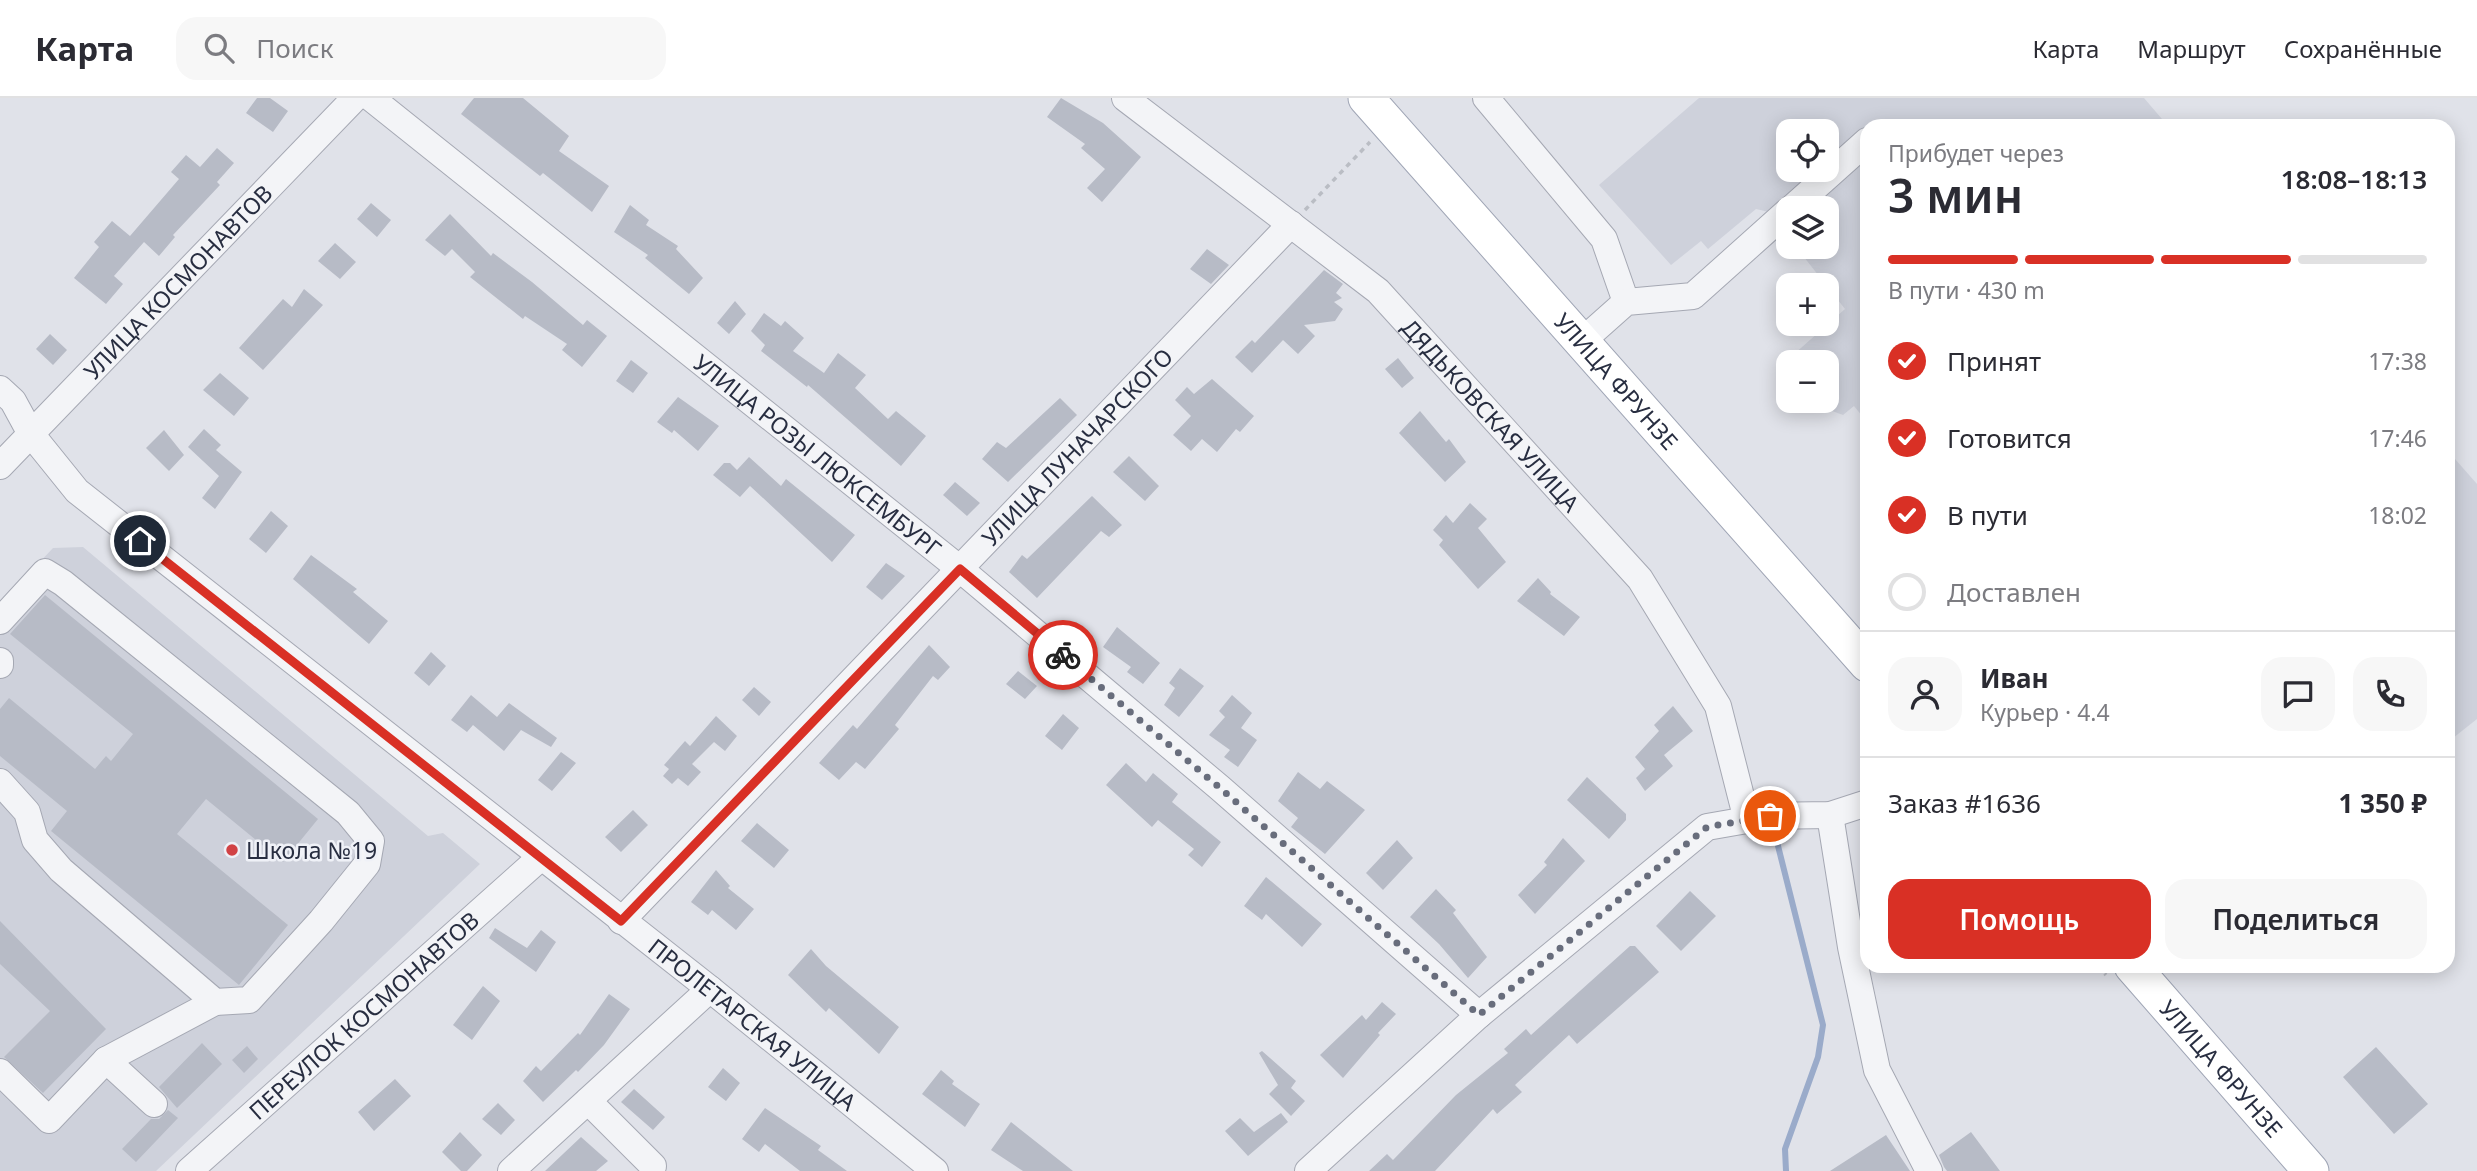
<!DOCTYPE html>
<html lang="ru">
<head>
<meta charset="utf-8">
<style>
	body { margin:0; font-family:"Noto Sans",sans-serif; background:#f7f7f7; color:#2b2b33; height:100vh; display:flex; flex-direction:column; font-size:26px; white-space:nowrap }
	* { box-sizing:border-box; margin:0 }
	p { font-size:23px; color:#7c7c81 }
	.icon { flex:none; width:38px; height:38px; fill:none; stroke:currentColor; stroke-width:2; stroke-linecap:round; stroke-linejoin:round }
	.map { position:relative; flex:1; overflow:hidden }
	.sheet { position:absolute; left:1860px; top:21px; width:595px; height:854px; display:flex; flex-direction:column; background:#fff; border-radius:21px; box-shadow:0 4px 18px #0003 }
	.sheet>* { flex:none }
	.buttons { position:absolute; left:1776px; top:21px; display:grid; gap:14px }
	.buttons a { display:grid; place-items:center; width:63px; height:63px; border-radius:14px; background:#fff; box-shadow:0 4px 18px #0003; font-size:35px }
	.pin { position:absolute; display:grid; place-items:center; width:60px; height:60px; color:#fff; margin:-30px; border:4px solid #fff; border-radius:50%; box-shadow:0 2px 7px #0007 }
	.courier { position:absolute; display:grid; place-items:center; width:70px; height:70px; margin:-35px; border:5px solid #d93025; border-radius:50%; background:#fff; color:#222; box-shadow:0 2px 9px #0007 }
	.summary em { font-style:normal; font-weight:600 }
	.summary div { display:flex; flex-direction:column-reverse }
	.summary { display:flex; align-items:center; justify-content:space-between; height:119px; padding:0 28px }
	h1 { font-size:46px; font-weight:600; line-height:52px }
	.bar { display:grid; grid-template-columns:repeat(4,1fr); gap:10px 7px; align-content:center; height:84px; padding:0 28px }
	.bar i { height:9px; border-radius:5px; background:#e1e1e2 }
	.bar .on { background:#d93025 }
	.bar p { grid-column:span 4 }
	.line { display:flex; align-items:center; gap:18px; padding:0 28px; border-top:2px solid #e1e1e2 }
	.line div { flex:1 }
	.round { display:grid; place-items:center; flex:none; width:74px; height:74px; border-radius:21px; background:#f7f7f7 }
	ol { padding:0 28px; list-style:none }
	li { display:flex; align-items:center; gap:21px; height:77px }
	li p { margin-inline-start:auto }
	li .icon { padding:7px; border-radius:50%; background:#d93025; color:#fff; stroke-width:4 }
	li:last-child { color:#7c7c81 }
	li i { width:38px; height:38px; border:4px solid #e1e1e2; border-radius:50% }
	.action { display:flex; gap:14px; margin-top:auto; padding:14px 28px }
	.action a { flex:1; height:80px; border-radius:21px; background:#d93025; color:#fff; font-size:28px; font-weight:600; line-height:80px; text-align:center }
	.action a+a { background:#f7f7f7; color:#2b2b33 }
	header { display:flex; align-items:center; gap:42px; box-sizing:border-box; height:98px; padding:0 35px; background:#fff; border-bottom:2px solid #e1e1e2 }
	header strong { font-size:33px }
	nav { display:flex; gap:38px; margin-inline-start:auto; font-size:24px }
	.search { width:490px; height:63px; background:#f7f7f7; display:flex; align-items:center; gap:18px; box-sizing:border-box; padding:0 24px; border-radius:21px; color:#7c7c81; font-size:26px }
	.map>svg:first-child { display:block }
</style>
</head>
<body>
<header>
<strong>Карта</strong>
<div class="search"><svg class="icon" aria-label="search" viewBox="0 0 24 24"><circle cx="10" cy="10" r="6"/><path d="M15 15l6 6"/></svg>Поиск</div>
<nav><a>Карта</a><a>Маршрут</a><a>Сохранённые</a></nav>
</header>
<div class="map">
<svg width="2477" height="1073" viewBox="0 0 2477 1073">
	<rect width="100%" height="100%" fill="#e0e2e9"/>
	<path fill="#ced1db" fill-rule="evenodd" d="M1699,0H2144L2168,28H1867V324L1854,308L1843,317L1824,310L1820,303H1827V264H1797L1793,257L1845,211L1796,149H1827V110H1788L1773,115L1756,111L1708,151L1701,143L1671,167L1599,87ZM1788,33H1827V72H1788Z
		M2448,353L2477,386V621L2448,644Z
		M83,449L428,738L443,735L480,766L156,1073H0V506L53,450Z"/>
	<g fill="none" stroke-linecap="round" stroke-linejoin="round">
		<path stroke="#9aabca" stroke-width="6" d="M1772,724L1823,927L1818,959L1785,1051L1786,1073"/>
	</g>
	<path fill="#b7bbc6" d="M257,0H270L288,13L273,34L246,15Z
		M474,0H523L569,38L559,53L609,88L592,114L543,75L540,78L461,16Z
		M1061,0L1103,25L1141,59L1102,104L1087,90L1105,71L1081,50L1085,46L1047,19Z
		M217,50L234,65L217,84L220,87L173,137L175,139L159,158L144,144L114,178L123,186L106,206L74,180L99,149L94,144L112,123L130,138L179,81L171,74L186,57L200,69Z
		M371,105L391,122L377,139L357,121Z
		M630,107L649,122L646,127L678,148L676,151L703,180L689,196L645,160L648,157L614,134Z
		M450,116L491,158L493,155L532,184L583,227L587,222L607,238L582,269L562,252L567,246L525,218L523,221L470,179L475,174L452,151L445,158L425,142Z
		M335,145L356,164L340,181L318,163Z
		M1207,151L1229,167L1211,186L1190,171Z
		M1324,172L1343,186L1336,195L1342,200L1334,204L1343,211L1335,223L1304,227L1315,238L1298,256L1283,242L1252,275L1235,259L1252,242L1255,245Z
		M304,191L323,207L263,272L239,250L283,201L292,209Z
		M735,203L746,216L729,236L717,225Z
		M764,215L781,228L785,223L804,240L793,253L824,275L838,255L866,277L855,290L888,321L896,313L926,338L901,368L808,287L807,289L761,253L765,247L751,233Z
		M50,236L67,252L53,267L36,251Z
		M1398,260L1414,280L1402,290L1385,271Z
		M631,262L648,275L633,295L616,283Z
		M220,275L249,300L234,318L203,292Z
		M1212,281L1254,318L1240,334L1236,331L1217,354L1202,341L1191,353L1173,337L1191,318L1175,302L1187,289L1194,296Z
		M678,299L719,328L698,353L674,332L672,335L657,324Z
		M1060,300L1077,317L1008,384L982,361L997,344L1006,350Z
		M1420,313L1446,344L1449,341L1466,364L1445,384L1399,335Z
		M204,331L221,347L216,352L242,374L215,411L202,400L219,378L188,349Z
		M164,332L184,357L169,373L146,350Z
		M1129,358L1159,388L1145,403L1113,374Z
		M749,359L781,388L786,381L855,437L832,464L750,388L740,399L713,377L724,365H730L737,372Z
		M955,384L980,405L967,418L943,397Z
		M1092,398L1122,427L1109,439L1101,433L1037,500L1009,474L1022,457L1027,461Z
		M1470,405L1487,421L1478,430L1506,464L1478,491L1439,447L1443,442L1433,432L1446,417L1453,425Z
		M271,413L288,428L266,455L249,441Z
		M311,457L357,491L353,494L388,523L369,546L293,481Z
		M886,465L905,478L882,502L866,489Z
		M1538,480L1551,494L1550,496L1580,519L1564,538L1517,503Z
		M45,497L318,721L283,764L206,701L177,736L288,827L239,887L51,733L67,713L0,658V611L9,600L95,671L106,658L111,663L133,636L10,536Z
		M1117,529L1160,565L1143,586L1127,574L1131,569L1103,549Z
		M929,547L950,569L938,582L933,578L895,627L899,631L865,671L856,664L839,682L819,665L853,627L857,631Z
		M431,554L446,568L429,588L414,575Z
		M1180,570L1204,588L1179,619L1164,607L1175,590L1169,585Z
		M1018,573L1037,588L1025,601L1006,586Z
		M754,589L771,604L759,618L742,602Z
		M471,597L497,619L509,605L557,640L551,649L521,632L504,653L473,627L467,634L451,622Z
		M1232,597L1252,615L1241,630L1257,642L1238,669L1224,659L1230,652L1209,637L1225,619L1219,613Z
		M1673,608L1693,633L1664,657L1673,668L1645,693L1636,680L1645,671L1635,659L1659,633L1654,627Z
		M1063,616L1079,630L1062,652L1045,638Z
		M716,618L737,638L725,653L714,644L692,666L701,674L688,688L678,680L672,686L663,678L669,671L664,667L685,643L690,648Z
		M561,654L576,665L552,693L538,682Z
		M1126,665L1146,684L1153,675L1178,696L1172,704L1221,744L1202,769L1188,757L1194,751L1158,722L1152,729L1106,687Z
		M1298,674L1320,691L1327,683L1365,712L1325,756L1291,729L1298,720L1278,703Z
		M1587,679L1626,716V722L1609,741L1567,702Z
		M633,712L648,727L621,754L605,739Z
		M757,725L789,752L774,770L741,743Z
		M1563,740L1585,763L1535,816L1518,797L1547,767L1544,764Z
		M1397,742L1413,760L1383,792L1366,775Z
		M716,772L730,788L728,790L754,811L736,832L712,812L708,817L691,804Z
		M1266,779L1322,826L1302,849L1266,816L1262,822L1244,808Z
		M1436,791L1456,812L1453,815L1487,859L1468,880L1439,846L1410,819Z
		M1690,793L1716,818L1681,853L1656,828Z
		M0,823L106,931L43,995L4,959L50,913L0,866Z
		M495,830L527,850L541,832L556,844L536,874L489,840Z
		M1630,848H1635L1659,874L1577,946L1569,937L1515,987L1522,994L1497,1016L1493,1011L1435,1073H1369L1387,1056L1393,1062L1456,997L1508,955L1504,951L1526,931L1531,937Z
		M811,851L826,868L899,929L879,956L829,910L826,914L788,877Z
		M483,888L500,903L472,942L453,927Z
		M609,896L630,911L604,947L578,974L576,972L543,1004L523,983L536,968L541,973L578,935L580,937Z
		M1382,904L1396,916L1378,935L1380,937L1343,980L1320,957L1362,917L1366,922Z
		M202,945L222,966L177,1010L159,989Z
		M247,948L258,961L244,975L232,962Z
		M2376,949L2428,1006L2394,1036L2343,979Z
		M1262,953L1296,983L1291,990L1305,1003L1291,1018L1269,996L1278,987L1259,955Z
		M723,970L740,985L726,1003L708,989Z
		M941,972L954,983L952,986L980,1006L965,1029L922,996Z
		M395,981L411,998L374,1033L358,1014Z
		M634,991L665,1019L653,1032L621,1004Z
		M498,1005L515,1022L501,1037L482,1021Z
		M765,1010L821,1048L818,1052L847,1073H800L765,1046L759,1054L742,1041Z
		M168,1012L178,1020L136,1064L122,1051L151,1021H159Z
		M1281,1015L1288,1024L1248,1058L1225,1033L1240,1020L1254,1034Z
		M1011,1024L1073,1073H1023L991,1052Z
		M460,1034L482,1057L467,1073H461L442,1054Z
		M1971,1034L2000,1073H1947L1944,1069L1939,1057Z
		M1886,1037L1910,1073H1830Z
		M581,1039L608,1063L596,1073H545Z"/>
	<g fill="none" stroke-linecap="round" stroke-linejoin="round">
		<defs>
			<g id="minor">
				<path id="s1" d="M371,0L960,471L1220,690L1479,917"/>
				<path id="s2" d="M1125,0L1378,193L1640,481L1718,608L1747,722"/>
				<path d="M1486,0L1604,141L1626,204"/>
				<path d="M1792,110L1867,43"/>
				<path d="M1581,244L1626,204L1693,198L1788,113"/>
				<path id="s3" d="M0,291L13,303L31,336L77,393L710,891L935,1073"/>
				<path id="s4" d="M0,368L355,0"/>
				<path d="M0,523L45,474L63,485L348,715L371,743L367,766L321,823L249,902L215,904L61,772L35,742L27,714L0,684"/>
				<path d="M0,563V567"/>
				<path d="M1830,717L1851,849L1877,972L1929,1073"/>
				<path id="s5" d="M621,823L1291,126"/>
				<path d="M106,962L215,904"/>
				<path d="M0,974L49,1022L106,962L154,1006"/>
				<path d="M588,1003L653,1068"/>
				<path id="s6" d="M189,1073L540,760"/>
				<path d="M511,1073L710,891"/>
				<path d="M1308,1073L1479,917L1707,729L1770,718L1830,717L1867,705"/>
			</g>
			<g id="major">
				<path id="s7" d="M1366,0L1867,566"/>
				<path id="s8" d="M2132,868L2311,1073"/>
			</g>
		</defs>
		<use href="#minor" stroke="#a5a8b3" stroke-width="28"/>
		<use href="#major" stroke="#9fa5b5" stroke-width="37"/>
		<path stroke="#babdc4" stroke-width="3.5" stroke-dasharray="5 5" stroke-linecap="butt" d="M1305,112L1370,44
			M2098,868L2106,877"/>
		<use href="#minor" stroke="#f3f4f7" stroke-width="26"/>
		<use href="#major" stroke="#fff" stroke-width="35"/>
	</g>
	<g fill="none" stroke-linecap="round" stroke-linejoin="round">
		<path stroke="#686d7c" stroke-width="7" stroke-dasharray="0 12.6" d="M1063,557L1220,690L1479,917L1707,729L1770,718"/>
		<path stroke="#d93025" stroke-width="9" d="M140,443L621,823L960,471L1063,557"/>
	</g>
	<circle fill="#d14245" stroke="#eff1f7" stroke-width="2.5" cx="232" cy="752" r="7"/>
	<g text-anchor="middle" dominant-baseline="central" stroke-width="5" stroke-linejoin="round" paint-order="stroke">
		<g font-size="23" fill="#282e41" stroke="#eff1f7">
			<text stroke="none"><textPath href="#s4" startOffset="256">УЛИЦА КОСМОНАВТОВ</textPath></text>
			<text stroke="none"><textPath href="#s7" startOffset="378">УЛИЦА ФРУНЗЕ</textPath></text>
			<text stroke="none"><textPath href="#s2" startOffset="486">ДЯДЬКОВСКАЯ УЛИЦА</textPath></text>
			<text stroke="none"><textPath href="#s5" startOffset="658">УЛИЦА ЛУНАЧАРСКОГО</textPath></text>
			<text stroke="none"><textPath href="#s1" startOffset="572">УЛИЦА РОЗЫ ЛЮКСЕМБУРГ</textPath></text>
			<text stroke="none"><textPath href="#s6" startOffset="234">ПЕРЕУЛОК КОСМОНАВТОВ</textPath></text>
			<text stroke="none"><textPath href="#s3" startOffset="989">ПРОЛЕТАРСКАЯ УЛИЦА</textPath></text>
			<text stroke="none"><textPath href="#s8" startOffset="136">УЛИЦА ФРУНЗЕ</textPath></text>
		</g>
		<g font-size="23" fill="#282e41" stroke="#eff1f7" text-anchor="start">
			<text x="246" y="752">Школа №19</text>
		</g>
	</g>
</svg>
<div class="buttons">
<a><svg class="icon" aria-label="locate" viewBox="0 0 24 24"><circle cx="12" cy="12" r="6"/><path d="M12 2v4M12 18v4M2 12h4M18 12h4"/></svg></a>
<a><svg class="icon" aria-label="layers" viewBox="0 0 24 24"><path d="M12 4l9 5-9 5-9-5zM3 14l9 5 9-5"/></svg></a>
<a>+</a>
<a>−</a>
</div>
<div class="pin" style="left:1770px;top:718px;background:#ea580c"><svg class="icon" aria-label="bag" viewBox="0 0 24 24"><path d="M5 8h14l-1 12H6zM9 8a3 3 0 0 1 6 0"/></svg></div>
<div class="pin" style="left:140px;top:443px;background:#1f2937"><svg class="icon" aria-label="home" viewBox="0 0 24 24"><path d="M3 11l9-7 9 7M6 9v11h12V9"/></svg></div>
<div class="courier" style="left:1063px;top:557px"><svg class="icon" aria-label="bike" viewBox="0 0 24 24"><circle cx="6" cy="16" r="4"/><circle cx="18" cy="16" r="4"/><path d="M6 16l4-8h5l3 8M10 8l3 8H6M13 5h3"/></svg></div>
<section class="sheet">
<div class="summary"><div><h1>3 мин</h1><p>Прибудет через</p></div><em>18:08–18:13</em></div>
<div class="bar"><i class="on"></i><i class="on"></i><i class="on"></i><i></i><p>В пути · 430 m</p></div>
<ol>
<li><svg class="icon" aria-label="check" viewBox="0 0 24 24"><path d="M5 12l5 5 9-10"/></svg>Принят<p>17:38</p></li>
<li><svg class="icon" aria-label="check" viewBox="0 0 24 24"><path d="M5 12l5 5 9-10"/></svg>Готовится<p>17:46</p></li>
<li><svg class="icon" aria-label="check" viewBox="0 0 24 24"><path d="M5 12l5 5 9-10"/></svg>В пути<p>18:02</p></li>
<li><i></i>Доставлен</li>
</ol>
<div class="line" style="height:126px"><a class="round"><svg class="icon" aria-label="person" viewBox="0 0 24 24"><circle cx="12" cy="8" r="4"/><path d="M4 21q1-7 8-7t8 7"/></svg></a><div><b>Иван</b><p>Курьер · 4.4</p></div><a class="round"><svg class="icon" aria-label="chat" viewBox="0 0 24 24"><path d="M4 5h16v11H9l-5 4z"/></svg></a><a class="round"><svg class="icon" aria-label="phone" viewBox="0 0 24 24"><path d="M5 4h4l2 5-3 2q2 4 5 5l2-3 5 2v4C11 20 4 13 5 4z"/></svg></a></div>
<div class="line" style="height:91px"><div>Заказ #1636</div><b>1 350 ₽</b></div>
<div class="action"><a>Помощь</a><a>Поделиться</a></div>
</section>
</div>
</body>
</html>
